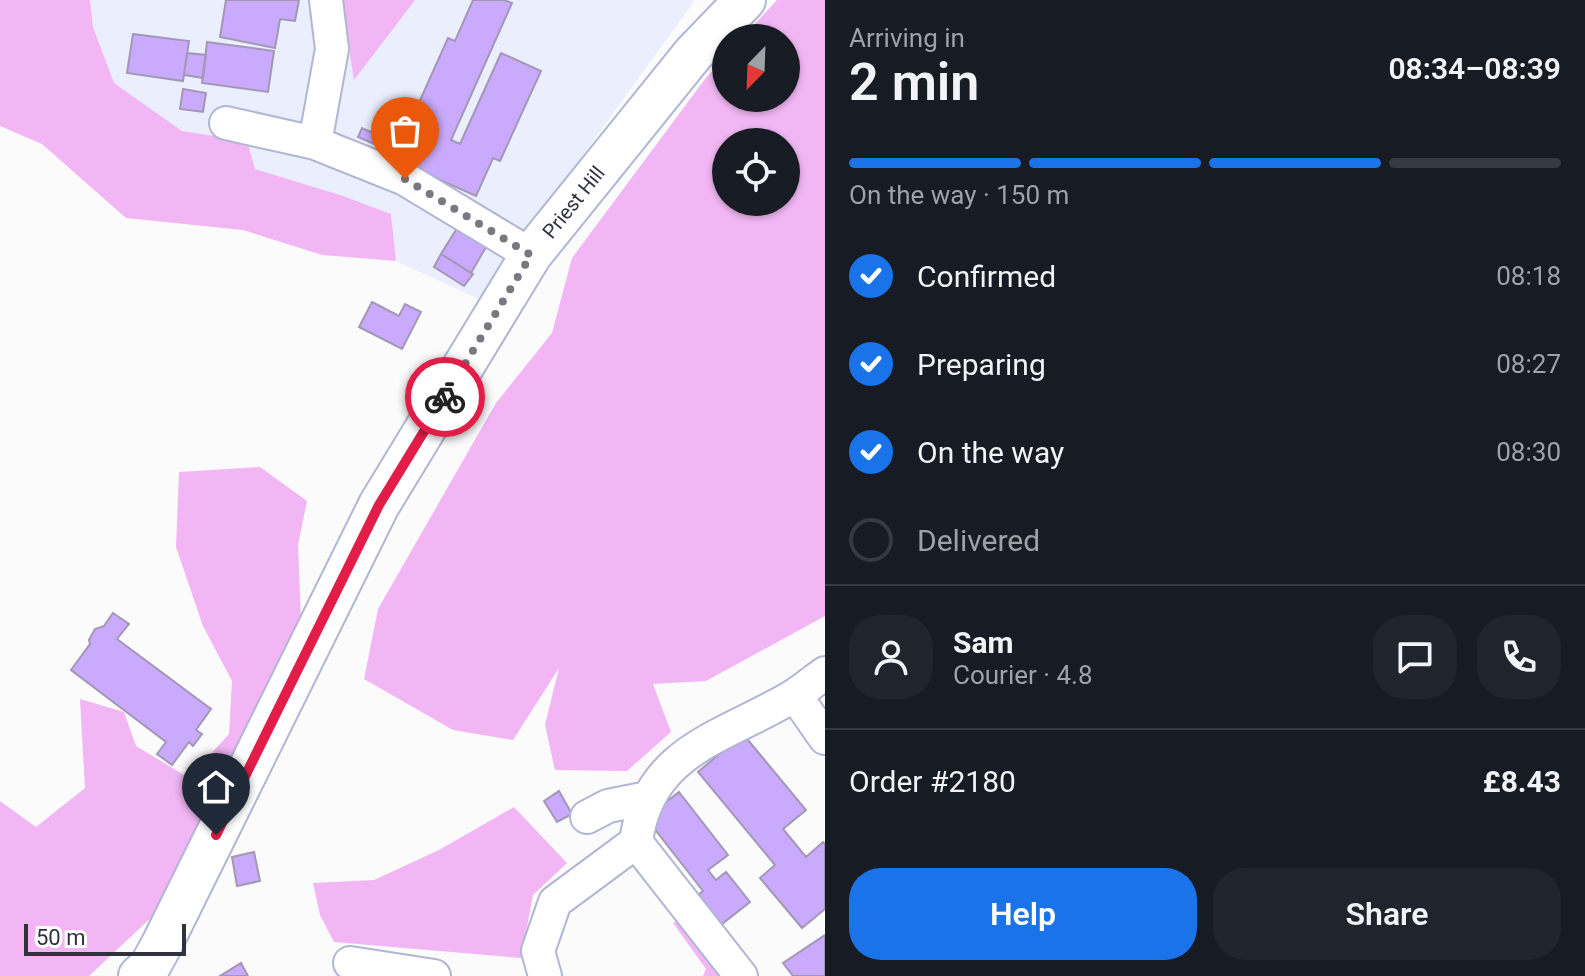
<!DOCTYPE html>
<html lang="en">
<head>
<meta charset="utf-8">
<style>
	body { margin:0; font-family:Roboto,sans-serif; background:#20242c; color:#f1f3f6; height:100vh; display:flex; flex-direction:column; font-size:30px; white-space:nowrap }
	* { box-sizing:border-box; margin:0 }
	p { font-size:26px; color:#9ea1a6 }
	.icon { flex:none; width:44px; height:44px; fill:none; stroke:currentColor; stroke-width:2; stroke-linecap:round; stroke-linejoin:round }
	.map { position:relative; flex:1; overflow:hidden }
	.panel { display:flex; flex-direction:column; background:#171b24; width:760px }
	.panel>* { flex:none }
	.needle { width:52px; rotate:203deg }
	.buttons { position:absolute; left:712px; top:24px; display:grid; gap:16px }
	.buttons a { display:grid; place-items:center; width:88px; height:88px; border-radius:50%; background:#171b24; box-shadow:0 2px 6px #0004; font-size:40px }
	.scale { position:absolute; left:24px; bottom:20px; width:162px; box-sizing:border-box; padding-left:8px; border:4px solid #30323e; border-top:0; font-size:22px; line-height:28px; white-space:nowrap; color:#30323e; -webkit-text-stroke:6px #fff; paint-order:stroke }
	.pin { position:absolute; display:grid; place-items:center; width:68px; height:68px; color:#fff; margin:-82px -34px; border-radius:50% 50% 50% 0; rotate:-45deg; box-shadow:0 0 8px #0007 }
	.pin .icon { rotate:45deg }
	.courier { position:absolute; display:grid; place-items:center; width:80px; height:80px; margin:-40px; border:6px solid #e11d48; border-radius:50%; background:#fff; color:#222; box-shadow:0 2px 10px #0007 }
	.summary em { font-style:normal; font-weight:600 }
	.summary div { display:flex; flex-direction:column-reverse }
	.summary { display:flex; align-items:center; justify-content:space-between; height:136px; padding:0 24px }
	h1 { font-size:52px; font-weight:600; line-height:60px }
	.bar { display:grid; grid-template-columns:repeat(4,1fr); gap:12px 8px; align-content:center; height:96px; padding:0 24px }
	.bar i { height:10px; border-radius:6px; background:#363941 }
	.bar .current { background:#1a73e8 }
	.bar p { grid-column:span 4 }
	.line { display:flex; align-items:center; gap:20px; padding:0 24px; border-top:2px solid #363941 }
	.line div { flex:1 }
	.round { display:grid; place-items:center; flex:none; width:84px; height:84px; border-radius:32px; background:#20242c }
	ol { padding:0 24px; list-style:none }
	li { display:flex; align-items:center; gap:24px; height:88px }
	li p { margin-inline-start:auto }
	li .icon { padding:8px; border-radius:50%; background:#1a73e8; color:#fff; stroke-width:4 }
	li:last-child { color:#9ea1a6 }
	li i { width:44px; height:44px; border:4px solid #363941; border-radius:50% }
	.action { display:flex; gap:16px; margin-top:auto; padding:16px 24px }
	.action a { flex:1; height:92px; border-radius:32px; background:#1a73e8; color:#fff; font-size:32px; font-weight:600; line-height:92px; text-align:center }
	.action a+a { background:#20242c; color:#f1f3f6 }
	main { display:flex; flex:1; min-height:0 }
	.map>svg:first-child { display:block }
</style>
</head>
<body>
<main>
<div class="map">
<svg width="825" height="976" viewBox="0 0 825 976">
	<rect width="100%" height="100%" fill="#fbfbfb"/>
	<path fill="#ebeefd" d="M90,0H695L479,299L396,261L391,214L343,196L254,169L247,141L182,131L114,83L93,27Z"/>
	<path fill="#f1b6f3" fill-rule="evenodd" d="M0,0H90L93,27L114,83L182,131L247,141L255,169L343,196L391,214L396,261L322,255L243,230L126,218L42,144L0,126Z
		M343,0H415L354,80L342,4Z
		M777,0H825V616L706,681L653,684L671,732L627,771L555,770L545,725L559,668L513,740L453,730L364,679L378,609L496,403L552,333L572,258L705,79L726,56V98H786V38H742ZM726,142H786V202H726Z
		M260,467L307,501L298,545L301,620L156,913L89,976H0V801L36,827L85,788L80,699L124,712L136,746L189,778L229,734L232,681L203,626L176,547L179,472Z
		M514,807L567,863L533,895L521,958L334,942L320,915L313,883L374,880L439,850Z
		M689,914L727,976H703L706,969L673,923Z"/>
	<path fill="#caaafd" stroke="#a297b5" stroke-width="2" d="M226,0H299L295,21L280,19L275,48L220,37Z
		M473,0H504L512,3L451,140L460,144L501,53L541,71L500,161L493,158L476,196L393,159L395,153L358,137L362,128L400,145L448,38L455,41Z
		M133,34L189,41L183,81L127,73Z
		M207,42L274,51L268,92L202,83Z
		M187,53L206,55L203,78L184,75Z
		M183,89L206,93L203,112L180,109Z
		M461,222L490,240L471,273L441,254Z
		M441,254L473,274L464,286L434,267Z
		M372,302L399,316L405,304L421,312L402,349L359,327Z
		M113,613L129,624L117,639L211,709L196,730L202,734L193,746L189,742L172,765L157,754L166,742L71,670L90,644L89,640L95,629L104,626Z
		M743,734L806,810L783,829L806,857L823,842L825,844V909L802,928L760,878L775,865L698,772Z
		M559,791L572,814L557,822L544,801Z
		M679,792L728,855L708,870L716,880L726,872L750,902L713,931L690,901L703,891L646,818Z
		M254,852L260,881L237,886L232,857Z
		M825,935V976H793L783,963Z
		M241,963L248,976H220Z"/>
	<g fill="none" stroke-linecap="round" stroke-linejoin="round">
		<defs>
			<path id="minor" d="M226,123L315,143L405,179L531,255
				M315,143L332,49L326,0
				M795,695L825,738
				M587,817L608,806L648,798
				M636,842L741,976
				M350,963L434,976
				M545,976L538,951L555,902L636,842C648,748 727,737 795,695C806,688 815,680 825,673"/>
			<g id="major">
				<path id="s1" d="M139,976L150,966L161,946L379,505L531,255L693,54L745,0"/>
			</g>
		</defs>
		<use href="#minor" stroke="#b0b6d4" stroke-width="36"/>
		<use href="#major" stroke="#b0b6d4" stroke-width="44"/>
		<use href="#minor" stroke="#fff" stroke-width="32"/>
		<use href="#major" stroke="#fff" stroke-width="40"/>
	</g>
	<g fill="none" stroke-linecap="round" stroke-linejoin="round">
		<path stroke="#777880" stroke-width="8" stroke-dasharray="0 14.4" d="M405,179L531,255L445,397"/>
		<path stroke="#e11d48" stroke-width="10" d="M216,835L379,505L445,397"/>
	</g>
	<g text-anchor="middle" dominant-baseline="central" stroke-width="8" stroke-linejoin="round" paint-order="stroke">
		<g font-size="20" fill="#30323e" stroke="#fff">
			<text stroke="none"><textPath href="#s1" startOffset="890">Priest Hill</textPath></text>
		</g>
	</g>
</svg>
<div class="buttons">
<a><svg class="needle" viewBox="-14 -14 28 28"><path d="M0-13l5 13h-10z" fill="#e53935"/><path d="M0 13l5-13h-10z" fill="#9ea1a6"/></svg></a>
<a><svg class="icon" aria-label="locate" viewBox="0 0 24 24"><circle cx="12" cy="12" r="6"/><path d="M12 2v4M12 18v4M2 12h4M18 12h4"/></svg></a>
</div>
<div class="scale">50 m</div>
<div class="pin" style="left:405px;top:179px;background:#ea580c"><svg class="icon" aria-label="bag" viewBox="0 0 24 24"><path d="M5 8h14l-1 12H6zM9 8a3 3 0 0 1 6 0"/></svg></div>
<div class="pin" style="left:216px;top:835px;background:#1f2937"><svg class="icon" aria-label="home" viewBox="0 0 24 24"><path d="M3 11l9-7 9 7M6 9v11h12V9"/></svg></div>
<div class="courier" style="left:445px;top:397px"><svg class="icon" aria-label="bike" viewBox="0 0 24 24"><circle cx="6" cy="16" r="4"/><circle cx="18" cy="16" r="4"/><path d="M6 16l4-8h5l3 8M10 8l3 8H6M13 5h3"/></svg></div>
</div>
<section class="panel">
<div class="summary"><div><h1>2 min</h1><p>Arriving in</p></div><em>08:34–08:39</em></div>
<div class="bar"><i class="current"></i><i class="current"></i><i class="current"></i><i></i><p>On the way · 150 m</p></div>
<ol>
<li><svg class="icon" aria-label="check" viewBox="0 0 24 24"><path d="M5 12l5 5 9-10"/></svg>Confirmed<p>08:18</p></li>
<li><svg class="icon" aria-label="check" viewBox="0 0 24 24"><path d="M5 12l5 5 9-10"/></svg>Preparing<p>08:27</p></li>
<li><svg class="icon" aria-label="check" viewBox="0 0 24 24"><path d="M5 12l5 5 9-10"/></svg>On the way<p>08:30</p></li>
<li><i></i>Delivered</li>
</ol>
<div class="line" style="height:144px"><a class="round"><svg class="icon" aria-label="person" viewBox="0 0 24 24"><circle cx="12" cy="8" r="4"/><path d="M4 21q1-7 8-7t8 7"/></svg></a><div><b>Sam</b><p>Courier · 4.8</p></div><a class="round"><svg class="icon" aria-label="chat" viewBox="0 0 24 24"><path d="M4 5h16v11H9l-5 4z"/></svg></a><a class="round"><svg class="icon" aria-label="phone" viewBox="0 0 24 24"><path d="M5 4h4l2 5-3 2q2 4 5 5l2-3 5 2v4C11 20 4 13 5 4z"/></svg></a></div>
<div class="line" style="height:104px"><div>Order #2180</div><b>£8.43</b></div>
<div class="action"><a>Help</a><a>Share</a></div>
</section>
</main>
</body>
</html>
